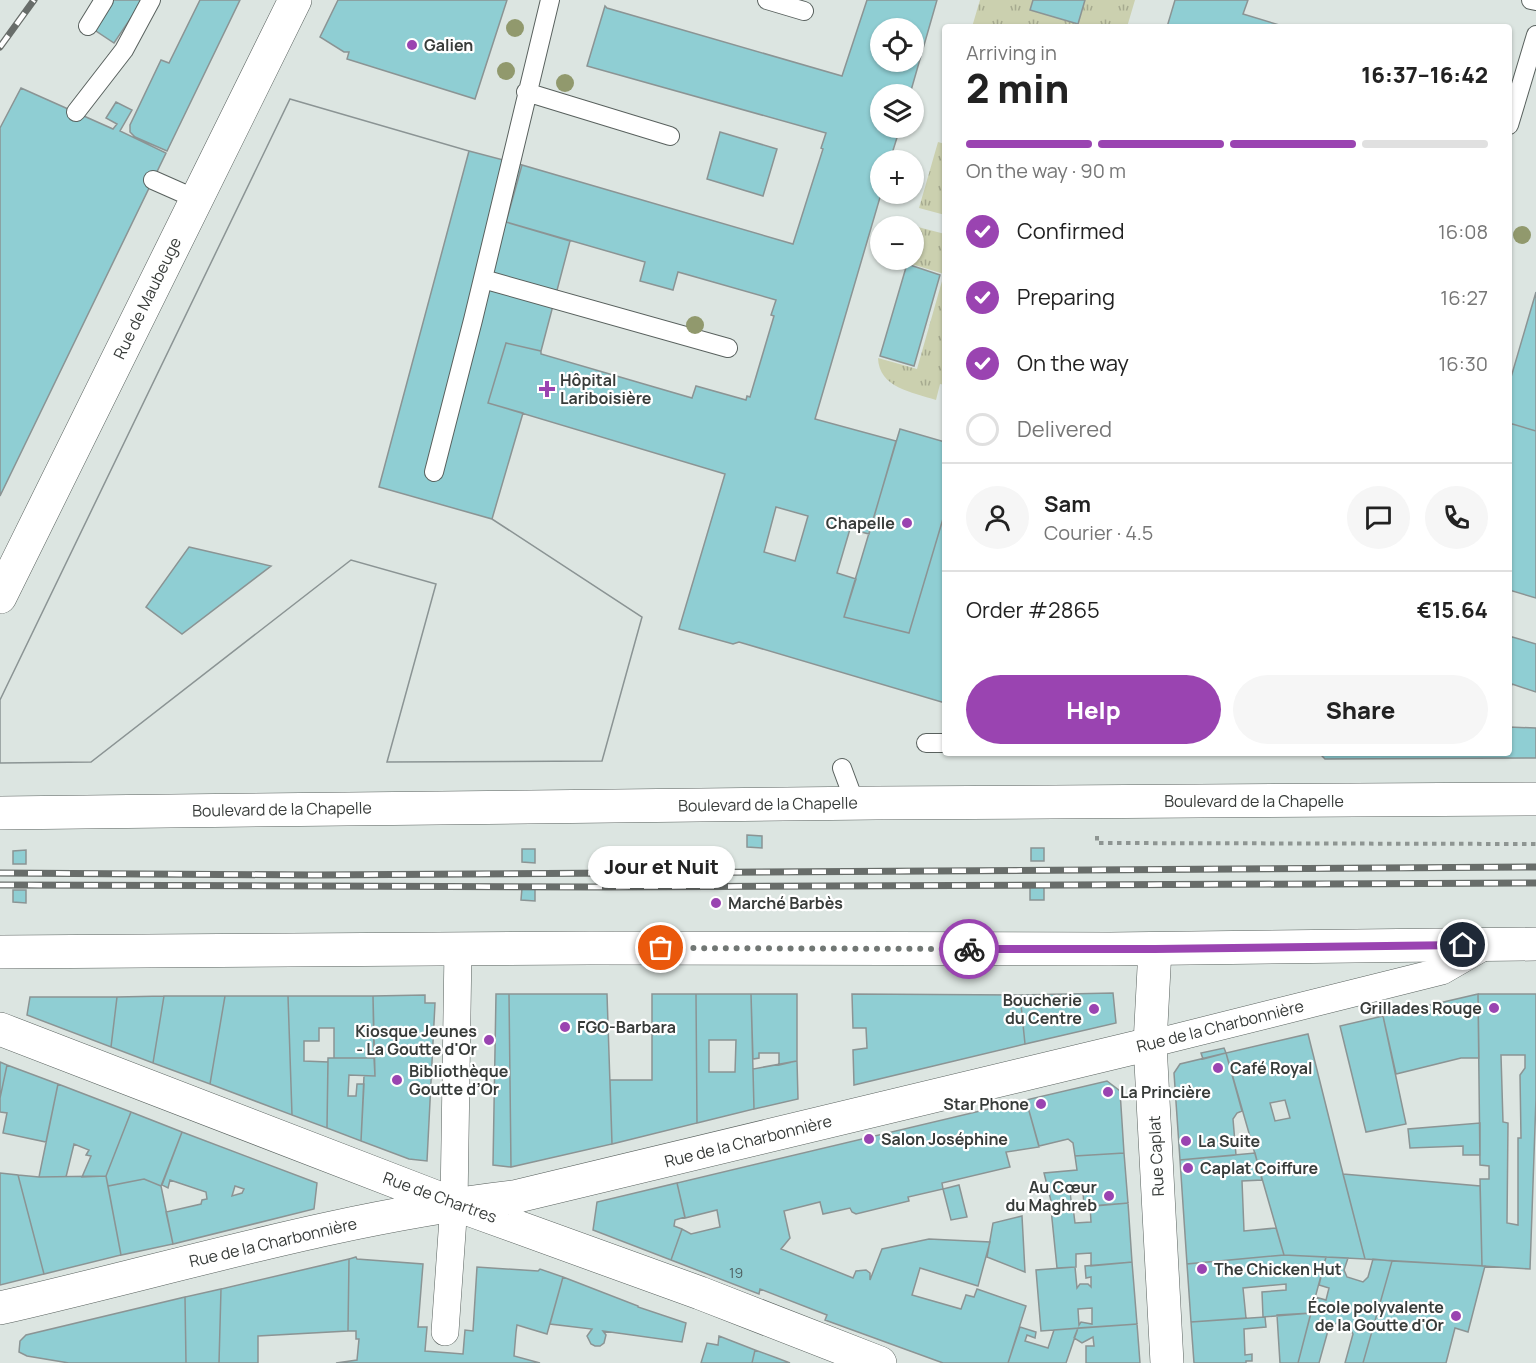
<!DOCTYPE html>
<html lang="en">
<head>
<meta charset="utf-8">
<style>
	body { margin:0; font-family:Manrope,sans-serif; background:#f6f6f6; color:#222; height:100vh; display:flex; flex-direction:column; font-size:22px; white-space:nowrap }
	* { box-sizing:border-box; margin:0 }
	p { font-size:20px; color:#767676 }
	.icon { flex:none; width:33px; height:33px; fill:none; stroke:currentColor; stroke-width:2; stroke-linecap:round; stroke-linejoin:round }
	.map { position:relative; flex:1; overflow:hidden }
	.sheet { position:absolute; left:942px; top:24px; width:570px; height:732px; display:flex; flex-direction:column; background:#fff; border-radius:6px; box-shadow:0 2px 4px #0004 }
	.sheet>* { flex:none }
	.buttons { position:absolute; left:870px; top:18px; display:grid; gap:12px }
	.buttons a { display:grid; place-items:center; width:54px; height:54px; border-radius:50%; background:#fff; box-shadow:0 2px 4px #0004; font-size:30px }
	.pin { position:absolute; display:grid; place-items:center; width:51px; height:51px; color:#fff; margin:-26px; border:3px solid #fff; border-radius:50%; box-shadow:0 2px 6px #0007 }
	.courier { position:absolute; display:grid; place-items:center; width:60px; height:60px; margin:-30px; border:4px solid #9a44b1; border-radius:50%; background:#fff; color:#222; box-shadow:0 2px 8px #0007 }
	.bubble { position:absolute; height:42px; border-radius:21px; background:#fff; box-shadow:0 2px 4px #0004; font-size:20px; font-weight:800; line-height:42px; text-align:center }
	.headline em { font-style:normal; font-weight:800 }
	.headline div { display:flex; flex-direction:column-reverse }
	.headline { display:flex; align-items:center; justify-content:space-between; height:102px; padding:0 24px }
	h1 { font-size:39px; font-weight:800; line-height:45px }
	.bar { display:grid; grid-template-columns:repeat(4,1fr); gap:9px 6px; align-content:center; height:72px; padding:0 24px }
	.bar i { height:8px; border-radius:4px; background:#e0e0e0 }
	.bar .current { background:#9a44b1 }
	.bar p { grid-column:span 4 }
	.line { display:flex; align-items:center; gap:15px; padding:0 24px; border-top:2px solid #e0e0e0 }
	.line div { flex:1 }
	.round { display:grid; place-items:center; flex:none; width:63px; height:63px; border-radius:32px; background:#f6f6f6 }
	ol { padding:0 24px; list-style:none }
	li { display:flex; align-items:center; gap:18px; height:66px }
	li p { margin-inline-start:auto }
	li .icon { padding:6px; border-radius:50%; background:#9a44b1; color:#fff; stroke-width:4 }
	li:last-child { color:#767676 }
	li i { width:33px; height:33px; border:3px solid #e0e0e0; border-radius:50% }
	.cta { display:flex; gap:12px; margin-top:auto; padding:12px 24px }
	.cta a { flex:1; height:69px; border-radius:36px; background:#9a44b1; color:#fff; font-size:24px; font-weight:800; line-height:69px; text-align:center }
	.cta a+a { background:#f6f6f6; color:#222 }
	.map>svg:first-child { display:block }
</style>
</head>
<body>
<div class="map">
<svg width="1536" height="1363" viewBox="0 0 1536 1363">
	<defs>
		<pattern id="grass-tufts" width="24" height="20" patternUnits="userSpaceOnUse" patternTransform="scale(1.5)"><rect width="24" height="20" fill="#cbd0af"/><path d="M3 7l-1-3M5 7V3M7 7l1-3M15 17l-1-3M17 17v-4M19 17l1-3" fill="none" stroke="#a6aa8f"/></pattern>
	</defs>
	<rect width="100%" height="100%" fill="#dce5e1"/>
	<path fill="url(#grass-tufts)" d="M980,0H1135L1127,27H972Z
		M938,142L945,144V215L919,208Z
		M914,226L945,234V385L940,384L936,400C912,392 879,388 878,358L917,369L944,274L905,262V260H914Z"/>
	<path fill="#8fced3" stroke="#8b9494" stroke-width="1.5" fill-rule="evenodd" d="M112,0H143L114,43L93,29Z
		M200,0H240L167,151L135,137L130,132V125L161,60L169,63Z
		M338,0H507L475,99L347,59L349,52H344L320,37Z
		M867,0H937L910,94H880V128H900L890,160H880L881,194L815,419L896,441L869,534L850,529L837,573L856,579L844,617L909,633L945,512V703L739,642L733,644L679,629L725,474L488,403L506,343L541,351V354L692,398L696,386L746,400L747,396L750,397L774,316L771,315L776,300L678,272L673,290L640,281L645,262L506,222L522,165L793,244L823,149L821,148L826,133L587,66L605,6L607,8L842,76ZM880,28H914V62H880ZM776,507L808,516L795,561L764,552Z
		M1033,0H1085L1078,24L1030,10Z
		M1175,0H1248L1243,14L1286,27H1167Z
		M21,88L113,129L117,124L106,118L116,102L132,110L120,131L166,153L0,496V128Z
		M290,99L469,151L379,487L492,519L642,617L602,761L387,762L436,584L351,560L91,762L0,763V700ZM189,547L271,566L182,634L146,607Z
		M290,99L469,151L379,487L492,519L642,617L602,761L387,762L436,584L351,560L91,762L0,763V700Z
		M720,132L777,149L763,196L707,179Z
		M469,151L522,165L506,222L570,241L541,351L506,343L488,403L523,413L492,519L379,487Z
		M907,264L940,275L914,366L880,356Z
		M1536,292V431L1509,423V384Z
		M1509,423L1536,431V598L1509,590Z
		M900,429L945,442V512L909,633L844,617Z
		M1509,636L1536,644V692L1512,684L1509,694Z
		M1509,727L1536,728V758L1325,759L1322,756V753H1509Z
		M747,835L762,836V848L747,847Z
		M1031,848H1044V861H1031Z
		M522,849H535V863L522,862Z
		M26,850V864H13V851Z
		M1030,887H1044V900H1030Z
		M522,888H535V901L521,900Z
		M13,890H26V903L13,902Z
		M1113,993L1116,1023L1025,1044L1020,995Z
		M496,994H509L511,1167L493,1165Z
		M509,994H607L612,1144L511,1167Z
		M652,994H696L697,1123L612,1144L610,1080H652Z
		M696,994H751L754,1109L697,1123ZM709,1040H736L735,1072H709Z
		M751,994H797V1061L779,1065V1053H759V1058L753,1059Z
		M852,994L1020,995L1025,1044L854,1085L853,1050L867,1048L866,1028H853Z
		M1478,994H1536V1098L1530,1269L1482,1266L1480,1179H1489V1166L1480,1165ZM1501,1055H1525V1068L1520,1075L1521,1138H1518V1225L1507,1223L1508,1123L1503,1122Z
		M1478,994L1479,1058H1461L1396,1074L1383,1016Z
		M425,995V1003H435L427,1161L409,1159L361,1141L364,1076H375L373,996Z
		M164,996H225L210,1084L153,1063Z
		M164,996L153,1063L111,1047L117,997Z
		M225,996H288L292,1115L210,1084Z
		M288,996H373L374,1058H334V1028H319V1041H304V1061L328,1062L327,1128L292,1115Z
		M30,997H117L111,1047L27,1015Z
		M1383,1016L1406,1124L1366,1132L1340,1026Z
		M1308,1034L1340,1162L1365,1259L1284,1255L1226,1053ZM1285,1100L1290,1118L1275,1121L1270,1103Z
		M1224,1048L1226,1053L1203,1059L1201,1053Z
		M1226,1053L1242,1111L1237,1113L1233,1119L1236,1155L1180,1160L1174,1073L1180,1064Z
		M328,1058H374L375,1076L349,1075L348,1096H356L357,1084H364L361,1141L327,1128Z
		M797,1061L798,1099L754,1109L753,1069Z
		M0,1062L7,1065L0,1098Z
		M7,1065L58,1084L46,1142L3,1133L7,1113L0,1112V1098Z
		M1107,1081L1120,1091L1124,1153L1075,1156L1073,1143L1068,1139L1039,1146L1026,1100Z
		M58,1084L131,1112L106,1176L82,1177L91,1156L86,1155L89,1150L74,1144L66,1177H39Z
		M1026,1100L1039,1147L1006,1152L1010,1167L942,1183L943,1189L908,1197L909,1201L856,1214L852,1212L850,1208L823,1214L820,1202L784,1211L790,1238L781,1249L853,1278L856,1271L866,1270L870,1273V1280L882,1249L929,1239L990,1242L978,1286L920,1268L912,1295L961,1309L966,1295L974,1297L977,1289L1026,1306L1008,1363H943L825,1320L827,1315L760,1289L759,1294L671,1260L682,1229L691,1234L720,1227L717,1210L685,1218L677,1183Z
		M131,1112L182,1132L161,1186L144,1179L108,1186L106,1176Z
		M1480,1123V1155H1463V1146L1410,1148L1408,1129Z
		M182,1132L317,1183L314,1209L173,1244L166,1212L201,1204L202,1200L207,1199L206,1192L170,1180L168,1188L162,1185ZM235,1186L244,1189L242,1193L232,1196Z
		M1124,1153L1128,1203L1084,1207L1083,1191L1070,1192L1072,1208L1053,1209L1044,1173L1077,1170L1075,1156Z
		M1255,1153L1262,1180L1242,1181L1244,1231L1276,1228L1284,1255L1187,1264L1180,1160Z
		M0,1173L18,1175L44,1274L0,1285Z
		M1343,1174L1480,1186L1482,1266L1365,1259Z
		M18,1175L39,1177L106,1176L121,1255L44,1274Z
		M144,1179L161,1186L173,1244L121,1255L108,1186Z
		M677,1183L685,1217L675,1220L674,1226L682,1229L671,1260L593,1230L597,1202Z
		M959,1185L967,1217L951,1220L943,1189Z
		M1128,1203L1132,1262L1091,1266V1253L1076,1254V1267L1057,1268L1051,1209L1073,1207L1075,1223L1091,1222L1090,1206Z
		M1022,1216L1025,1272L987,1257L993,1223Z
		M1284,1255L1326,1257L1311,1313L1263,1317L1262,1292L1286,1290V1284L1243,1288L1246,1318L1191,1322L1187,1264Z
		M356,1257L357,1259L423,1264L418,1327H427L425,1351L463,1354L465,1330L473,1331L477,1267L538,1271L540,1269L563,1277L547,1334L517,1325L516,1332L514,1356L540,1363H336L357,1360L359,1339H356V1331H348L349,1259Z
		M1326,1257L1348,1258L1344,1270L1347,1277L1363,1282L1368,1277L1373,1259L1392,1261L1363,1363H1345L1353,1334L1348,1325L1337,1323L1329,1327L1319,1363H1298L1315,1297L1326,1300L1329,1288L1319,1285Z
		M349,1259L348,1331L258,1336V1363H219L221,1289Z
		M1392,1261L1485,1266L1468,1332L1455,1328L1446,1363H1363Z
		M1132,1262L1137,1324L1041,1331L1036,1270L1075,1267L1077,1288L1080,1284H1088L1091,1287V1277L1086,1278L1085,1266ZM1092,1308V1324L1081,1322L1079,1325L1078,1309Z
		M563,1277L638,1306V1307L686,1323L682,1342L603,1331L606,1335L604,1343L600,1346H595L591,1344L587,1336L592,1329L550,1324Z
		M221,1289L219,1363H186L185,1297Z
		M185,1297L186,1363H69L27,1356L19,1352L20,1341L26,1335Z
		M1311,1313L1298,1363H1280L1277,1315Z
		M1265,1317L1266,1327L1244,1329L1245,1355L1252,1354V1361H1246V1363H1194L1191,1322Z
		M1137,1324L1140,1363H1086V1346H1094L1093,1337L1082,1343L1074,1338L1078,1328Z
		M1020,1327L1036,1332L1035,1338L1027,1335L1025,1341L1048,1348L1054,1330L1078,1328L1066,1363H1008Z
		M719,1336L755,1350L752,1363H701L707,1343L718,1345Z
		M755,1350L777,1358L790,1363H752Z"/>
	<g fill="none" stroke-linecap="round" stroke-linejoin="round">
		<defs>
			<path id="service" d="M767,0L804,11
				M1531,0L1536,1
				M88,26L104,0
				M526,92L670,136
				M76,112L124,50L151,0
				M1509,125L1536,35
				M153,180L196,199
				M483,279L728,348
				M434,472L473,320L550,0
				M926,743H945
				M842,768L855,803"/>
			<path id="pedestrian" d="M1150,1044L1442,971L1487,945
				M445,1332L454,1204L458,949"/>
			<path id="minor" d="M0,597L295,0
				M1155,949L1150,1044L1167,1363
				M0,1029L454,1204L700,1293L880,1363
				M0,1308C171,1269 339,1217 514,1197L1150,1044"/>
			<path id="primary" d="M0,813L876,803L1536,799
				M0,952L590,948L1110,949L1536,944"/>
		</defs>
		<use href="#service" stroke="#59615e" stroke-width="20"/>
		<use href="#pedestrian" stroke="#59615e" stroke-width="28"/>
		<use href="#minor" stroke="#59615e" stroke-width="34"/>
		<use href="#primary" stroke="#59615e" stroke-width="34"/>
		<path stroke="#8e9592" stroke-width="4" stroke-dasharray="4.5 4.5" stroke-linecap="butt" d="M1097,836V843L1536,844"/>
		<use href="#service" stroke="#fff" stroke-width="18"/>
		<use href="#pedestrian" stroke="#fff" stroke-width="27"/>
		<use href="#minor" stroke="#fff" stroke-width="33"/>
		<use href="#primary" stroke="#fff" stroke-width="33"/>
		<defs>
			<path id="rail" d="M0,47L34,0
				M0,873L314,875L1536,867
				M0,885L594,887L1536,883"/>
		</defs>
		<use href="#rail" stroke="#686d6a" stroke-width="7"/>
		<use href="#rail" stroke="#fff" stroke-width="4.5" stroke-dasharray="14" stroke-linecap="butt"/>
	</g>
	<g fill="#91996d">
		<circle cx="515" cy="28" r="9"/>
		<circle cx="506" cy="71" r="9"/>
		<circle cx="565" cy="83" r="9"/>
		<circle cx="1522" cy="235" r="9"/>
		<circle cx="695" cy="325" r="9"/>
	</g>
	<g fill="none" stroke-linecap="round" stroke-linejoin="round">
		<path stroke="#717774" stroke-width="6" stroke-dasharray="0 10.8" d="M661,948L969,949"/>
		<path stroke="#9a44b1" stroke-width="8" d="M969,949H1155L1463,945"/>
	</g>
	<g fill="#9a44b1" stroke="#fff" stroke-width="2">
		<circle cx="412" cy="45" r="6"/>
		<path d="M544 380h6v6h6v6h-6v6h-6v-6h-6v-6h6z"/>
		<circle cx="907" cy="523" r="6"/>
		<circle cx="716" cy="903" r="6"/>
		<circle cx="1494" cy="1008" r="6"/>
		<circle cx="1094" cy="1009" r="6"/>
		<circle cx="565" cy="1027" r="6"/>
		<circle cx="489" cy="1040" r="6"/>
		<circle cx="1218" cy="1068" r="6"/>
		<circle cx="397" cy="1080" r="6"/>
		<circle cx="1108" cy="1092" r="6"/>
		<circle cx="1041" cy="1104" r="6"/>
		<circle cx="869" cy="1139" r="6"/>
		<circle cx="1186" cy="1141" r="6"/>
		<circle cx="1188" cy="1168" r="6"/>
		<circle cx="1109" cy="1196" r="6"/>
		<circle cx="1202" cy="1269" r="6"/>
		<circle cx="1456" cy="1316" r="6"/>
	</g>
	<g text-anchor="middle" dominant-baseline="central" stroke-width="4.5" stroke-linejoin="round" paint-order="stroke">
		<g font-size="14" fill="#4e6060">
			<text x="736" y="1272">19</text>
		</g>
		<g font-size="16" font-weight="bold" fill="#383c3a" stroke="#fff" text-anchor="start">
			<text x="424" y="45">Galien</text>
			<text x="560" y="380">Hôpital<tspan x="560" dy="18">Lariboisière</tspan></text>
			<text x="895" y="523" text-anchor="end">Chapelle</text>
			<text x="728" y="903">Marché Barbès</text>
			<text x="1082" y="1000" text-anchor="end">Boucherie<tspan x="1082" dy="18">du Centre</tspan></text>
			<text x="1482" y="1008" text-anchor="end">Grillades Rouge</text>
			<text x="577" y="1027">FGO-Barbara</text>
			<text x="477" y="1031" text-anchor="end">Kiosque Jeunes<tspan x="477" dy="18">- La Goutte d'Or</tspan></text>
			<text x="1230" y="1068">Café Royal</text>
			<text x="409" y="1071">Bibliothèque<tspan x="409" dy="18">Goutte d’Or</tspan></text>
			<text x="1120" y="1092">La Princière</text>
			<text x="1029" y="1104" text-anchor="end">Star Phone</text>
			<text x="881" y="1139">Salon Joséphine</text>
			<text x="1198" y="1141">La Suite</text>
			<text x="1200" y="1168">Caplat Coiffure</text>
			<text x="1097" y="1187" text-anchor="end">Au Cœur<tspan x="1097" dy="18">du Maghreb</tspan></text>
			<text x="1214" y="1269">The Chicken Hut</text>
			<text x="1444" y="1307" text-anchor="end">École polyvalente<tspan x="1444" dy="18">de la Goutte d'Or</tspan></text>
		</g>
		<g font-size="16" fill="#383c3a" stroke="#fff">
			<text transform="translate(147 298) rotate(-64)">Rue de Maubeuge</text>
			<text x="1254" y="801">Boulevard de la Chapelle</text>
			<text transform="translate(768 804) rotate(-1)">Boulevard de la Chapelle</text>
			<text transform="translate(282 809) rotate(-1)">Boulevard de la Chapelle</text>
			<text transform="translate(1220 1026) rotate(-14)">Rue de la Charbonnière</text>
			<text transform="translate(748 1141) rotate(-14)">Rue de la Charbonnière</text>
			<text transform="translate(1156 1156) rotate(-93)">Rue Caplat</text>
			<text transform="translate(440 1197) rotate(20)">Rue de Chartres</text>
			<text transform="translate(273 1242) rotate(-13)">Rue de la Charbonnière</text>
		</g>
	</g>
</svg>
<div class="buttons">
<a><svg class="icon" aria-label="locate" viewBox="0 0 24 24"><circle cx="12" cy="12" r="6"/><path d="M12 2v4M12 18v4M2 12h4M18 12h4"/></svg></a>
<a><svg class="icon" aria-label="layers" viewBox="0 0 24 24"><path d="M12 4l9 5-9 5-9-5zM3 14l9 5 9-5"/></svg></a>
<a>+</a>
<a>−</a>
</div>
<div class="pin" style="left:661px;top:948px;background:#ea580c"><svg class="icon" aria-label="bag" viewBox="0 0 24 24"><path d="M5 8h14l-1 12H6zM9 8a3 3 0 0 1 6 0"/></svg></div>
<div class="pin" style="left:1463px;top:945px;background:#1f2937"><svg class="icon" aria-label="home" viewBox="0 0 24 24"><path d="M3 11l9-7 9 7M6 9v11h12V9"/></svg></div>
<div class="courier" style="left:969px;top:949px"><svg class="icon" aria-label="bike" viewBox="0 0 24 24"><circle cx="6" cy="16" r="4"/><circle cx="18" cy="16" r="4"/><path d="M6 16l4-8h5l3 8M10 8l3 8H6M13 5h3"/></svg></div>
<div class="bubble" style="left:588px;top:846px;width:147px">Jour et Nuit</div>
<section class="sheet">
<div class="headline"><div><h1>2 min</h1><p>Arriving in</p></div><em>16:37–16:42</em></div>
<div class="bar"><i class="current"></i><i class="current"></i><i class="current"></i><i></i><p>On the way · 90 m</p></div>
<ol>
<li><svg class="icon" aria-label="check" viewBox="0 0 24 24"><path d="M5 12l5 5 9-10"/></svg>Confirmed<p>16:08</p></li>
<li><svg class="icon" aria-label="check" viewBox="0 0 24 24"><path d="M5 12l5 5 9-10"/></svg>Preparing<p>16:27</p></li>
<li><svg class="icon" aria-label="check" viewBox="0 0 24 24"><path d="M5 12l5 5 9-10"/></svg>On the way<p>16:30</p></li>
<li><i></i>Delivered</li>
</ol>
<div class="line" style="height:108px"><a class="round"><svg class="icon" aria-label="person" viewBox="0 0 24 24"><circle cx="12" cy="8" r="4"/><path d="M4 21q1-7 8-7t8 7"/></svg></a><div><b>Sam</b><p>Courier · 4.5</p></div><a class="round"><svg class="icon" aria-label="chat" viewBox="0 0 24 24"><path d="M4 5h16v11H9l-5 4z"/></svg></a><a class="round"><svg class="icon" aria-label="phone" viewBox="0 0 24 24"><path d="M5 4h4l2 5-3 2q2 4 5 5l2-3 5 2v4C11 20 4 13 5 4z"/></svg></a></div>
<div class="line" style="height:78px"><div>Order #2865</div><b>€15.64</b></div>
<div class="cta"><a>Help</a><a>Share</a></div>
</section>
</div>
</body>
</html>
